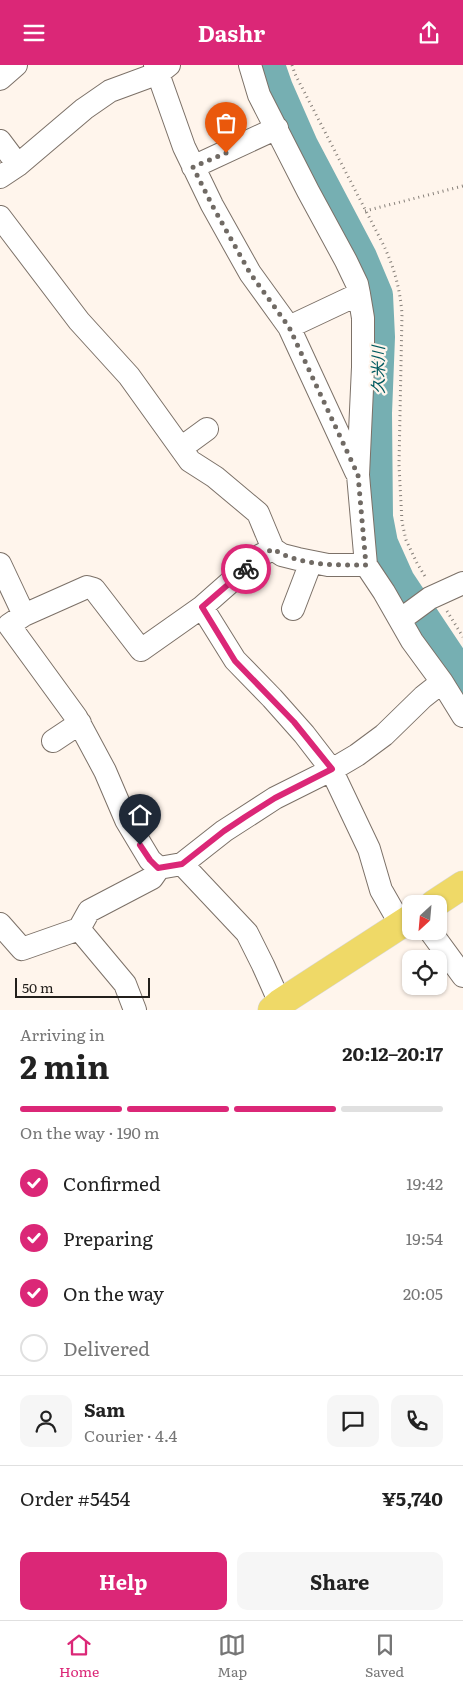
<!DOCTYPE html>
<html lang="en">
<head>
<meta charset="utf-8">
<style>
	body { margin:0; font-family:Literata,"Noto Sans JP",serif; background:#f6f6f6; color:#222; height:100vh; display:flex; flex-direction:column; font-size:19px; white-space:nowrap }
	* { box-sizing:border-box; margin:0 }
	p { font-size:16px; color:#767676 }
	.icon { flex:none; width:28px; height:28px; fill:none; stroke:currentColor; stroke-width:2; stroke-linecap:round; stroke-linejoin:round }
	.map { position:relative; height:945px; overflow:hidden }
	.side { display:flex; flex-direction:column; background:#fff; flex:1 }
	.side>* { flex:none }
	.needle { width:32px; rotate:206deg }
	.buttons { position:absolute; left:402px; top:830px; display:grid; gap:10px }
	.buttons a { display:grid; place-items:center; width:45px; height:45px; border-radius:10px; background:#fff; box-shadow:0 1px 4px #0004; font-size:25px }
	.scale { position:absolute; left:15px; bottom:12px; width:135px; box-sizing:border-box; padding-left:5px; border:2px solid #231f1b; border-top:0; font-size:14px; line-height:18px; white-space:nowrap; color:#231f1b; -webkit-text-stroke:4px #fff5ec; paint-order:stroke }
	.pin { position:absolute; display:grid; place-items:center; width:42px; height:42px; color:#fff; margin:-51px -21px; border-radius:50% 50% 50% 0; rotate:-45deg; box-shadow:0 0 5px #0007 }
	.pin .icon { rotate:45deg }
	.courier { position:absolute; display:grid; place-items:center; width:50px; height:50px; margin:-25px; border:4px solid #db2777; border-radius:50%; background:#fff; color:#222; box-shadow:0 1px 6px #0007 }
	.head em { font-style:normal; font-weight:700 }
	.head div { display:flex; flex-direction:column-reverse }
	.head { display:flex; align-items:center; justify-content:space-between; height:85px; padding:0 20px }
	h1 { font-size:32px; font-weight:700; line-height:38px }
	.bar { display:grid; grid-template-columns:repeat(4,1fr); gap:8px 5px; align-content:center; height:60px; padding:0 20px }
	.bar i { height:6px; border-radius:4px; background:#e0e0e0 }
	.bar .current { background:#db2777 }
	.bar p { grid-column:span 4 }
	.line { display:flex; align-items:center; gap:12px; padding:0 20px; border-top:1px solid #e0e0e0 }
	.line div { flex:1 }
	.round { display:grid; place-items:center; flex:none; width:52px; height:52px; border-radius:10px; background:#f6f6f6 }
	ol { padding:0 20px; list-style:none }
	li { display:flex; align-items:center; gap:15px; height:55px }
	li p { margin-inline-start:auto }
	li .icon { padding:5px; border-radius:50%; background:#db2777; color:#fff; stroke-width:4 }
	li:last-child { color:#767676 }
	li i { width:28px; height:28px; border:2px solid #e0e0e0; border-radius:50% }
	.cta { display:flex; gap:10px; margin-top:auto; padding:10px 20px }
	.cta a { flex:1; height:58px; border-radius:10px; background:#db2777; color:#fff; font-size:20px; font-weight:700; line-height:58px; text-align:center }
	.cta a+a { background:#f6f6f6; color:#222 }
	header { display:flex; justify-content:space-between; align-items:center; height:65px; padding:0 20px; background:#db2777; color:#fff; font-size:22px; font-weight:700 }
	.tab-bar { display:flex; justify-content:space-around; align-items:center; height:70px; border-top:1px solid #e0e0e0; background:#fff; font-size:14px; color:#767676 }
	.tab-bar a { display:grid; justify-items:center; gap:2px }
	.tab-bar .current { color:#db2777 }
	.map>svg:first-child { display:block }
</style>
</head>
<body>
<header><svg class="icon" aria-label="menu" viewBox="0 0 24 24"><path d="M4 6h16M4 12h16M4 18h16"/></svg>Dashr<svg class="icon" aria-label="share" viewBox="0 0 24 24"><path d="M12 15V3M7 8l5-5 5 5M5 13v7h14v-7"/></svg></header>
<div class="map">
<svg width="463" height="945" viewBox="0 0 463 945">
	<rect width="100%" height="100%" fill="#fff5ec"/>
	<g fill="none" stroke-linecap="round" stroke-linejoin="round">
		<path stroke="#76afb2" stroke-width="32" d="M269,0L277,23L302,80L361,192L377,230L379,272L376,348L377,452L382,478L399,516L463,612"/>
		<defs>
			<path id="minor" d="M155,0L184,82L212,140L250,208L289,262L356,407
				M250,0L259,30L308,126L346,196L357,219L359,229L363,253V302L358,410L366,500L384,527L412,576L442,617L463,651
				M0,14L16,0
				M0,76L18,100
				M193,102L277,63
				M0,112L18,100L84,44L110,26L159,8L169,0
				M0,152L79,256L129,311L190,396L215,412L258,448L273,484L282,490L298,494L328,500H366
				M289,262L359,229
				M181,383L207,364
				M0,499L24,550L9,560L76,652L105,706L126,755L150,795L159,803L182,799L224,766L275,733L335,703L357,690L384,670L423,632L442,617
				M202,542L261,490L273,484
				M293,544L311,497
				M24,550L87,522L94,524L141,585L202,542L235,595L272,633L304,669L331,704L369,784L381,825L401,860
				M400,555L430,533L463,518
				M53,676L80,658
				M182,799L247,868L263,900L280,938
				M0,859L22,884L79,864L125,919L135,945
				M79,864L89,846L152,813L159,803
				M430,866L463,911"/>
			<path id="major" d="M434,839L463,820
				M272,945L280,938L411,853"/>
		</defs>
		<use href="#minor" stroke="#7c7168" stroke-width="24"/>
		<use href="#major" stroke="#d7d7d6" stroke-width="29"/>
		<path stroke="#87807a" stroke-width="3" stroke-dasharray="1 4" stroke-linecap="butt" d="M292,0L295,9L383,179C394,202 400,223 402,249L399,400L402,457L406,475L417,498L426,513
			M365,146L463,121
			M447,546L463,572"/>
		<use href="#minor" stroke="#fff" stroke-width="22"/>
		<use href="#major" stroke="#efd967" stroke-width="28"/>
	</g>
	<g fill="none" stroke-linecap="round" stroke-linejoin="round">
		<path stroke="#706a64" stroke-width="5" stroke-dasharray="0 9" d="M226,88L193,102L212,140L250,208L289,262L358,410L366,500C335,500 300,501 273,484L261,490L246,504"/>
		<path stroke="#db2777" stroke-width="6" d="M140,780L150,795L158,803L182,799L224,766L245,752L275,733L332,704L294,657L235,596L202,542L246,504"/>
	</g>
	<g text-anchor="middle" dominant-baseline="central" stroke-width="4.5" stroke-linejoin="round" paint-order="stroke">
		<g font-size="16" font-style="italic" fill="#00595e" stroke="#fff5ec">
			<text transform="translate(377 305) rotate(-90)">久米川</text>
		</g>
	</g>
</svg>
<div class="buttons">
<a><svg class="needle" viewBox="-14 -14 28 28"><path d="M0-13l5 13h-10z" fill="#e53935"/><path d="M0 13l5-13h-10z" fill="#767676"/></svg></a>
<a><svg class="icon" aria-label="locate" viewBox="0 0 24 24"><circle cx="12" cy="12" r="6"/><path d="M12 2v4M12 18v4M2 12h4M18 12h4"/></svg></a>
</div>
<div class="scale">50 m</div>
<div class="pin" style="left:226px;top:88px;background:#ea580c"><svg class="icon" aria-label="bag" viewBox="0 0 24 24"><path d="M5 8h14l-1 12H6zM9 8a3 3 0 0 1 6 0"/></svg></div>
<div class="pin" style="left:140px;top:780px;background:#1f2937"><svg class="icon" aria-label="home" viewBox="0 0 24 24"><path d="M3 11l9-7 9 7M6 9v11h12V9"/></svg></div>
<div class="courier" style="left:246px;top:504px"><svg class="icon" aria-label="bike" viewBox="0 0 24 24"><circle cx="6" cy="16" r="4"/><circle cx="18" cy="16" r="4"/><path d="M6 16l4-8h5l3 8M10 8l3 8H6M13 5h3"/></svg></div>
</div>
<section class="side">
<div class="head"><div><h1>2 min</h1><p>Arriving in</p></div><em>20:12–20:17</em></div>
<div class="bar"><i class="current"></i><i class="current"></i><i class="current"></i><i></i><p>On the way · 190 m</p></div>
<ol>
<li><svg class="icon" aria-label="check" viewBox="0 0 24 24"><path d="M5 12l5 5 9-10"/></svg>Confirmed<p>19:42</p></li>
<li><svg class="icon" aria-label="check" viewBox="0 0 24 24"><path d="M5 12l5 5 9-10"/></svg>Preparing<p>19:54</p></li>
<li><svg class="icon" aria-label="check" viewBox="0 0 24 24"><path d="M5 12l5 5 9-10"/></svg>On the way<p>20:05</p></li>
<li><i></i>Delivered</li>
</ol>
<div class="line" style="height:90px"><a class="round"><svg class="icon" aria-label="person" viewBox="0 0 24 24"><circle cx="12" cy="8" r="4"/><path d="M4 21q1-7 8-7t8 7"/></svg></a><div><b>Sam</b><p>Courier · 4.4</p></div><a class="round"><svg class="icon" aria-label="chat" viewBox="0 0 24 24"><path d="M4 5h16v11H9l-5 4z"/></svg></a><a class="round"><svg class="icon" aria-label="phone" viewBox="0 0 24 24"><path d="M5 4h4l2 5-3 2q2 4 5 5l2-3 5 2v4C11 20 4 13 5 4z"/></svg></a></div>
<div class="line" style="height:65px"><div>Order #5454</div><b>¥5,740</b></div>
<div class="cta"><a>Help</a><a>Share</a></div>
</section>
<nav class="tab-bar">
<a class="current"><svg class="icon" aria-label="home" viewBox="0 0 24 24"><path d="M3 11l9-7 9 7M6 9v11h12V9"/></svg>Home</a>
<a><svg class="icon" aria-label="map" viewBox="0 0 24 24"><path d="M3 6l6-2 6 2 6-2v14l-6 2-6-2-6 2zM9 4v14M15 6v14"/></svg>Map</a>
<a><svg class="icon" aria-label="saved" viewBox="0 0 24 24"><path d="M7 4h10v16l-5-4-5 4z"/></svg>Saved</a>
</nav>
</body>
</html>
